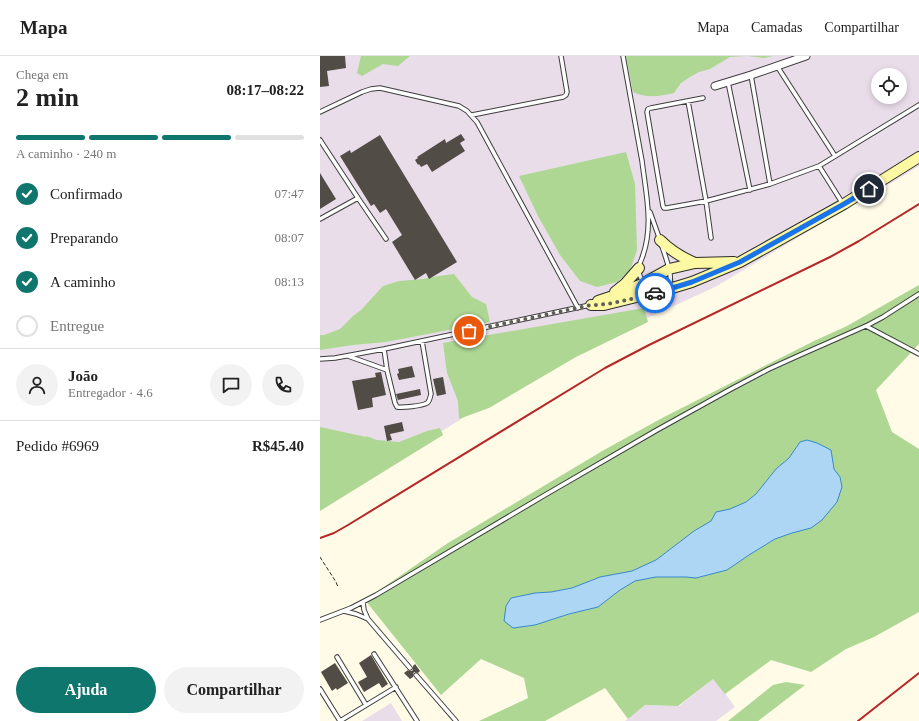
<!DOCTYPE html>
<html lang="pt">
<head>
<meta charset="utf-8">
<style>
	body { margin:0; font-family:Georgia,serif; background:#f2f2f2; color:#222; height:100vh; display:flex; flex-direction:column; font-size:15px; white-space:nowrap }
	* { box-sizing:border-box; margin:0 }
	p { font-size:13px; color:#767676 }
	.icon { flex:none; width:22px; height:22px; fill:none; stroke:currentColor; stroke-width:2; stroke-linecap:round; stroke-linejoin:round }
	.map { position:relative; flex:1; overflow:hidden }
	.details { display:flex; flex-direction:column; background:#fff; width:320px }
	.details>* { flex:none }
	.fabs { position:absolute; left:551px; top:12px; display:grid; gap:8px }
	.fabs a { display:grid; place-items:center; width:36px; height:36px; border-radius:50%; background:#fff; box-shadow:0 2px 6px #0003; font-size:20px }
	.pin { position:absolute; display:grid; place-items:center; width:34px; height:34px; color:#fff; margin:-17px; border:2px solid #fff; border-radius:50%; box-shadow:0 1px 4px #0007 }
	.courier { position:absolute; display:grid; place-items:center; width:40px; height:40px; margin:-20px; border:3px solid #1a73e8; border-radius:50%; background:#fff; color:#222; box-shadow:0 1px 5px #0007 }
	.headline em { font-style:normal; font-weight:800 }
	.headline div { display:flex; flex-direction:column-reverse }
	.headline { display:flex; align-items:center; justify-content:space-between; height:68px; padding:0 16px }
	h1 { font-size:26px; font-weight:800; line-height:30px }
	.bar { display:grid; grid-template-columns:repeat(4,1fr); gap:6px 4px; align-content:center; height:48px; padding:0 16px }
	.bar i { height:5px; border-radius:3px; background:#e0e0e0 }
	.bar .active { background:#0f766e }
	.bar p { grid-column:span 4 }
	.line { display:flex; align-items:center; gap:10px; padding:0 16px; border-top:1px solid #e0e0e0 }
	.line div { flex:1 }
	.round { display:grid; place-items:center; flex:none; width:42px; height:42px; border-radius:21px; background:#f2f2f2 }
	ol { padding:0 16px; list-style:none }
	li { display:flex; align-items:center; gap:12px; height:44px }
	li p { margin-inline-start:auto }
	li .icon { padding:4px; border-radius:50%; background:#0f766e; color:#fff; stroke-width:4 }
	li:last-child { color:#767676 }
	li i { width:22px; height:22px; border:2px solid #e0e0e0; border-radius:50% }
	.action { display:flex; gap:8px; margin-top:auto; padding:8px 16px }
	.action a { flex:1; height:46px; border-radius:24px; background:#0f766e; color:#fff; font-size:16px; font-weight:800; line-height:46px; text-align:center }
	.action a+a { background:#f2f2f2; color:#222 }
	header { display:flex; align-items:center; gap:24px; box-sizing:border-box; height:56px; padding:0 20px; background:#fff; border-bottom:1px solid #e0e0e0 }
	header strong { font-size:19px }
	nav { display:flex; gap:22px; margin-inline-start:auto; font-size:14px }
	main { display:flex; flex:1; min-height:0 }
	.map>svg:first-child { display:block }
</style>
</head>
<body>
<header>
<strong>Mapa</strong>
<nav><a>Mapa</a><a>Camadas</a><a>Compartilhar</a></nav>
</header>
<main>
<section class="details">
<div class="headline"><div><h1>2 min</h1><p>Chega em</p></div><em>08:17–08:22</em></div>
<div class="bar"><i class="active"></i><i class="active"></i><i class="active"></i><i></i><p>A caminho · 240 m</p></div>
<ol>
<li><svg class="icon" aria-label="check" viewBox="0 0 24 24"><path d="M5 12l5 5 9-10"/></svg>Confirmado<p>07:47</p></li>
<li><svg class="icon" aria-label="check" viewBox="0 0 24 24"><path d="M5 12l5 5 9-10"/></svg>Preparando<p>08:07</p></li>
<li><svg class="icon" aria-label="check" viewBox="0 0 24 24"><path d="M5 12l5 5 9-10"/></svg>A caminho<p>08:13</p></li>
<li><i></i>Entregue</li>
</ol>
<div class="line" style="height:72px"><a class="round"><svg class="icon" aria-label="person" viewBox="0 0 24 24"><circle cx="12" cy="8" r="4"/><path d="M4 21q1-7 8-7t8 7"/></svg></a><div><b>João</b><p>Entregador · 4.6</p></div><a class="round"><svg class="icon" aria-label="chat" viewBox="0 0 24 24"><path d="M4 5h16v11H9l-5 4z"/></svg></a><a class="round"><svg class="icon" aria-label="phone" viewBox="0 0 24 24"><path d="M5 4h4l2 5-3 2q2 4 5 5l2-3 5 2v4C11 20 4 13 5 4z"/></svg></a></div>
<div class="line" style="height:52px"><div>Pedido #6969</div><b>R$45.40</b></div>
<div class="action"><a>Ajuda</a><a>Compartilhar</a></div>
</section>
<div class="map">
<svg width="599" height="665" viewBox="0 0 599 665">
	<rect width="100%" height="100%" fill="#fffbe7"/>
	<path fill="#e9dde9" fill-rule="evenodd" d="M0,0H599V110L575,125L544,142L395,231L286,281L146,360L0,451ZM558,19H580V41H558Z
		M394,622L415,651L396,665H305L325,649L359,650Z
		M71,647L82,665H42Z"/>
	<path fill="#aed793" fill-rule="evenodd" d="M41,0H90L78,10L63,8L42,20L37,17Z
		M306,0H453L444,2L427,0L410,1L390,13L379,16L370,21L361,27L354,37C339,40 328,43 313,36Z
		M306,96L315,128L317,194L310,214L297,226L277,231L260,225L240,199L218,160L199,120Z
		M134,218L152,241L166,248L170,266L66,286L33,289L0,294V279H4L20,273L33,260L41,254L63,230L79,225L103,223L119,220Z
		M599,229V288L556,334L572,376L599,393V556L554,581L526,593L491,616L451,604L405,638L393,623L358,650L325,649L308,663L285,632L225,665H159L208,642L204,622L161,603L121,639L45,544L128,487L284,394L344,361L494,285L527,270ZM480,386L511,394L514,413L520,421L472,477L455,483L429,499L407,514L376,522L366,521H336L315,525L300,534L278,551L249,558L215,569L193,572L186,550L191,542L215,537L231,536L252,532L280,521L312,515L336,504L374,475L391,465L396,456L410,453L426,446L436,438L456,413L469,402Z
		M324,252L328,266L256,301L169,352L139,363L138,345L127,317L123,287Z
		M0,371L46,381V380L57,384L79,386L107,375L120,372L123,379L0,455Z
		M466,626L485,629L438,665H408L453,629Z"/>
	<path fill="#add6f4" stroke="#3687ca" d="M487,384L497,387L511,394L514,413L520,421L522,431L517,446L502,464L491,472L472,477L455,483L429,499L407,514L376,522L366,521H336L315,525L300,534L278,551L249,558L215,569L193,572L184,565L186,550L191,542L215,537L231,536L252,532L280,521L312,515L336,504L374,475L391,465L396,456L410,453L426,446L436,438L456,413L469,402L480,386Z"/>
	<path fill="#524c47" d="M0,0H25L26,12L7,15L9,30L0,31Z
		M141,78L145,84L140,87L145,95L112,116L107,108L101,111L99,108L98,109L95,104L98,102L97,101L125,83L126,87Z
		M60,79L137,206L109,223L106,217L95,224L72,186L82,179L66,153L60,157L54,148L51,150L20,100L30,94L31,97Z
		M0,117L16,143L0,153Z
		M92,310L95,321L79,324L77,318L79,317L78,313Z
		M61,316L66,339L52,342L53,351L38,354L32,325L56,321L55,317Z
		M123,321L126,338L117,340L113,323Z
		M100,333L101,339L78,344L76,338Z
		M82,366L84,375L70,378L72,384L67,385L64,370Z
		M51,599L68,628L62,632L59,627L44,636L38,626L47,621L39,607Z
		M15,607L28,627L17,634L16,632L12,635L1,616Z
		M95,608L100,615L98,617L97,616H94L93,618V621L90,623L84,617L88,614L89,615H92L93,613V610Z"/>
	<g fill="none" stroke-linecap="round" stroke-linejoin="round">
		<defs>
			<path id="lane" d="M303,0C309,35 316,70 322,105C326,138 334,170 322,202C321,205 319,208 319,211C317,221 326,230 335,234
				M457,10L515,100
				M431,19L450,128
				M408,26L430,134
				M383,42L331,52L328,53L327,56L343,150L344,152H347L386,145L450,128L499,110
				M368,45L386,145L391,182
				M0,56L42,36L51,33L60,32L139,50L147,55L157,66L258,252
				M152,59L243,41L246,39L247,36L241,0
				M0,84L38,142
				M523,148L499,110L599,49
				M330,156L340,184
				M0,163L38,142L66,183
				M342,190C346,203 352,216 350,230
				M546,270L599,298
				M64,293L67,314L75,347L77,351C82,352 102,350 107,347C110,345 110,341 111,338L102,285
				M28,300L67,314
				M0,303L15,302L64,293L270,249
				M43,546L44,554L48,563L90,612
				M24,555L36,558L48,563
				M0,564L31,552L56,539L225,439L337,374L411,333L449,313L480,299L548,269L563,261L599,238
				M54,598L97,665
				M17,601L46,649
				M96,619L136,665
				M0,633L20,665
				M20,665L76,631"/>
			<path id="street" d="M395,30L431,19L486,0"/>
			<path id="secondary" d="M340,184C351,195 361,201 375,207
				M295,236L305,228L319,212
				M278,245L299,238L324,227L349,213L375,207L414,206
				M271,249H284L292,247L349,233L372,226L420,206L524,148L599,101"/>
		</defs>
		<use href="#lane" stroke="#3d3d3d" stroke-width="5.5"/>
		<use href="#street" stroke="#3d3d3d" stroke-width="9"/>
		<use href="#secondary" stroke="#2c2c2c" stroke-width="12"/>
		<path stroke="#2c2c2c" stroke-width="1" stroke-dasharray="4 2" stroke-linecap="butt" d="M0,501L16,526L18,531"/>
		<use href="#lane" stroke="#fff" stroke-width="3.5"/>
		<use href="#street" stroke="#fff" stroke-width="7"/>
		<use href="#secondary" stroke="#fdf8a3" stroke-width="10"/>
		<path stroke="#b62726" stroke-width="2" d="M0,482L14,477L28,469L285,312L329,289L510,201L539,185L599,148
			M538,665L599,617"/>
	</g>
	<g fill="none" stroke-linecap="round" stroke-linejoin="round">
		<path stroke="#605e57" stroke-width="4" stroke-dasharray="0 7.2" d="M149,275L271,249C293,249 313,242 335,237"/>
		<path stroke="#1a73e8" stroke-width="5" d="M335,237L349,233L372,226L420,206L524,148L549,133"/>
	</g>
</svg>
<div class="fabs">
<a><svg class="icon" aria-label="locate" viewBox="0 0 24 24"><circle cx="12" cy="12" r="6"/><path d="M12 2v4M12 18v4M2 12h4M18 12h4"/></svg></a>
</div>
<div class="pin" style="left:149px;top:275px;background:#ea580c"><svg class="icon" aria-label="bag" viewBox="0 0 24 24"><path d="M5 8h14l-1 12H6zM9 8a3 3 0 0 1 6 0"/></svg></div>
<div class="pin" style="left:549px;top:133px;background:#1f2937"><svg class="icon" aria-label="home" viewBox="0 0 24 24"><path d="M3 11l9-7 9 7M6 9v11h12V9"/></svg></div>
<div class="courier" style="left:335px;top:237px"><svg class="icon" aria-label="car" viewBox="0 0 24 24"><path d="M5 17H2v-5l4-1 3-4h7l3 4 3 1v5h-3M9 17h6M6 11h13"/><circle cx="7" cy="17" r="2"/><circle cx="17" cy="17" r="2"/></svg></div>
</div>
</main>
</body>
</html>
